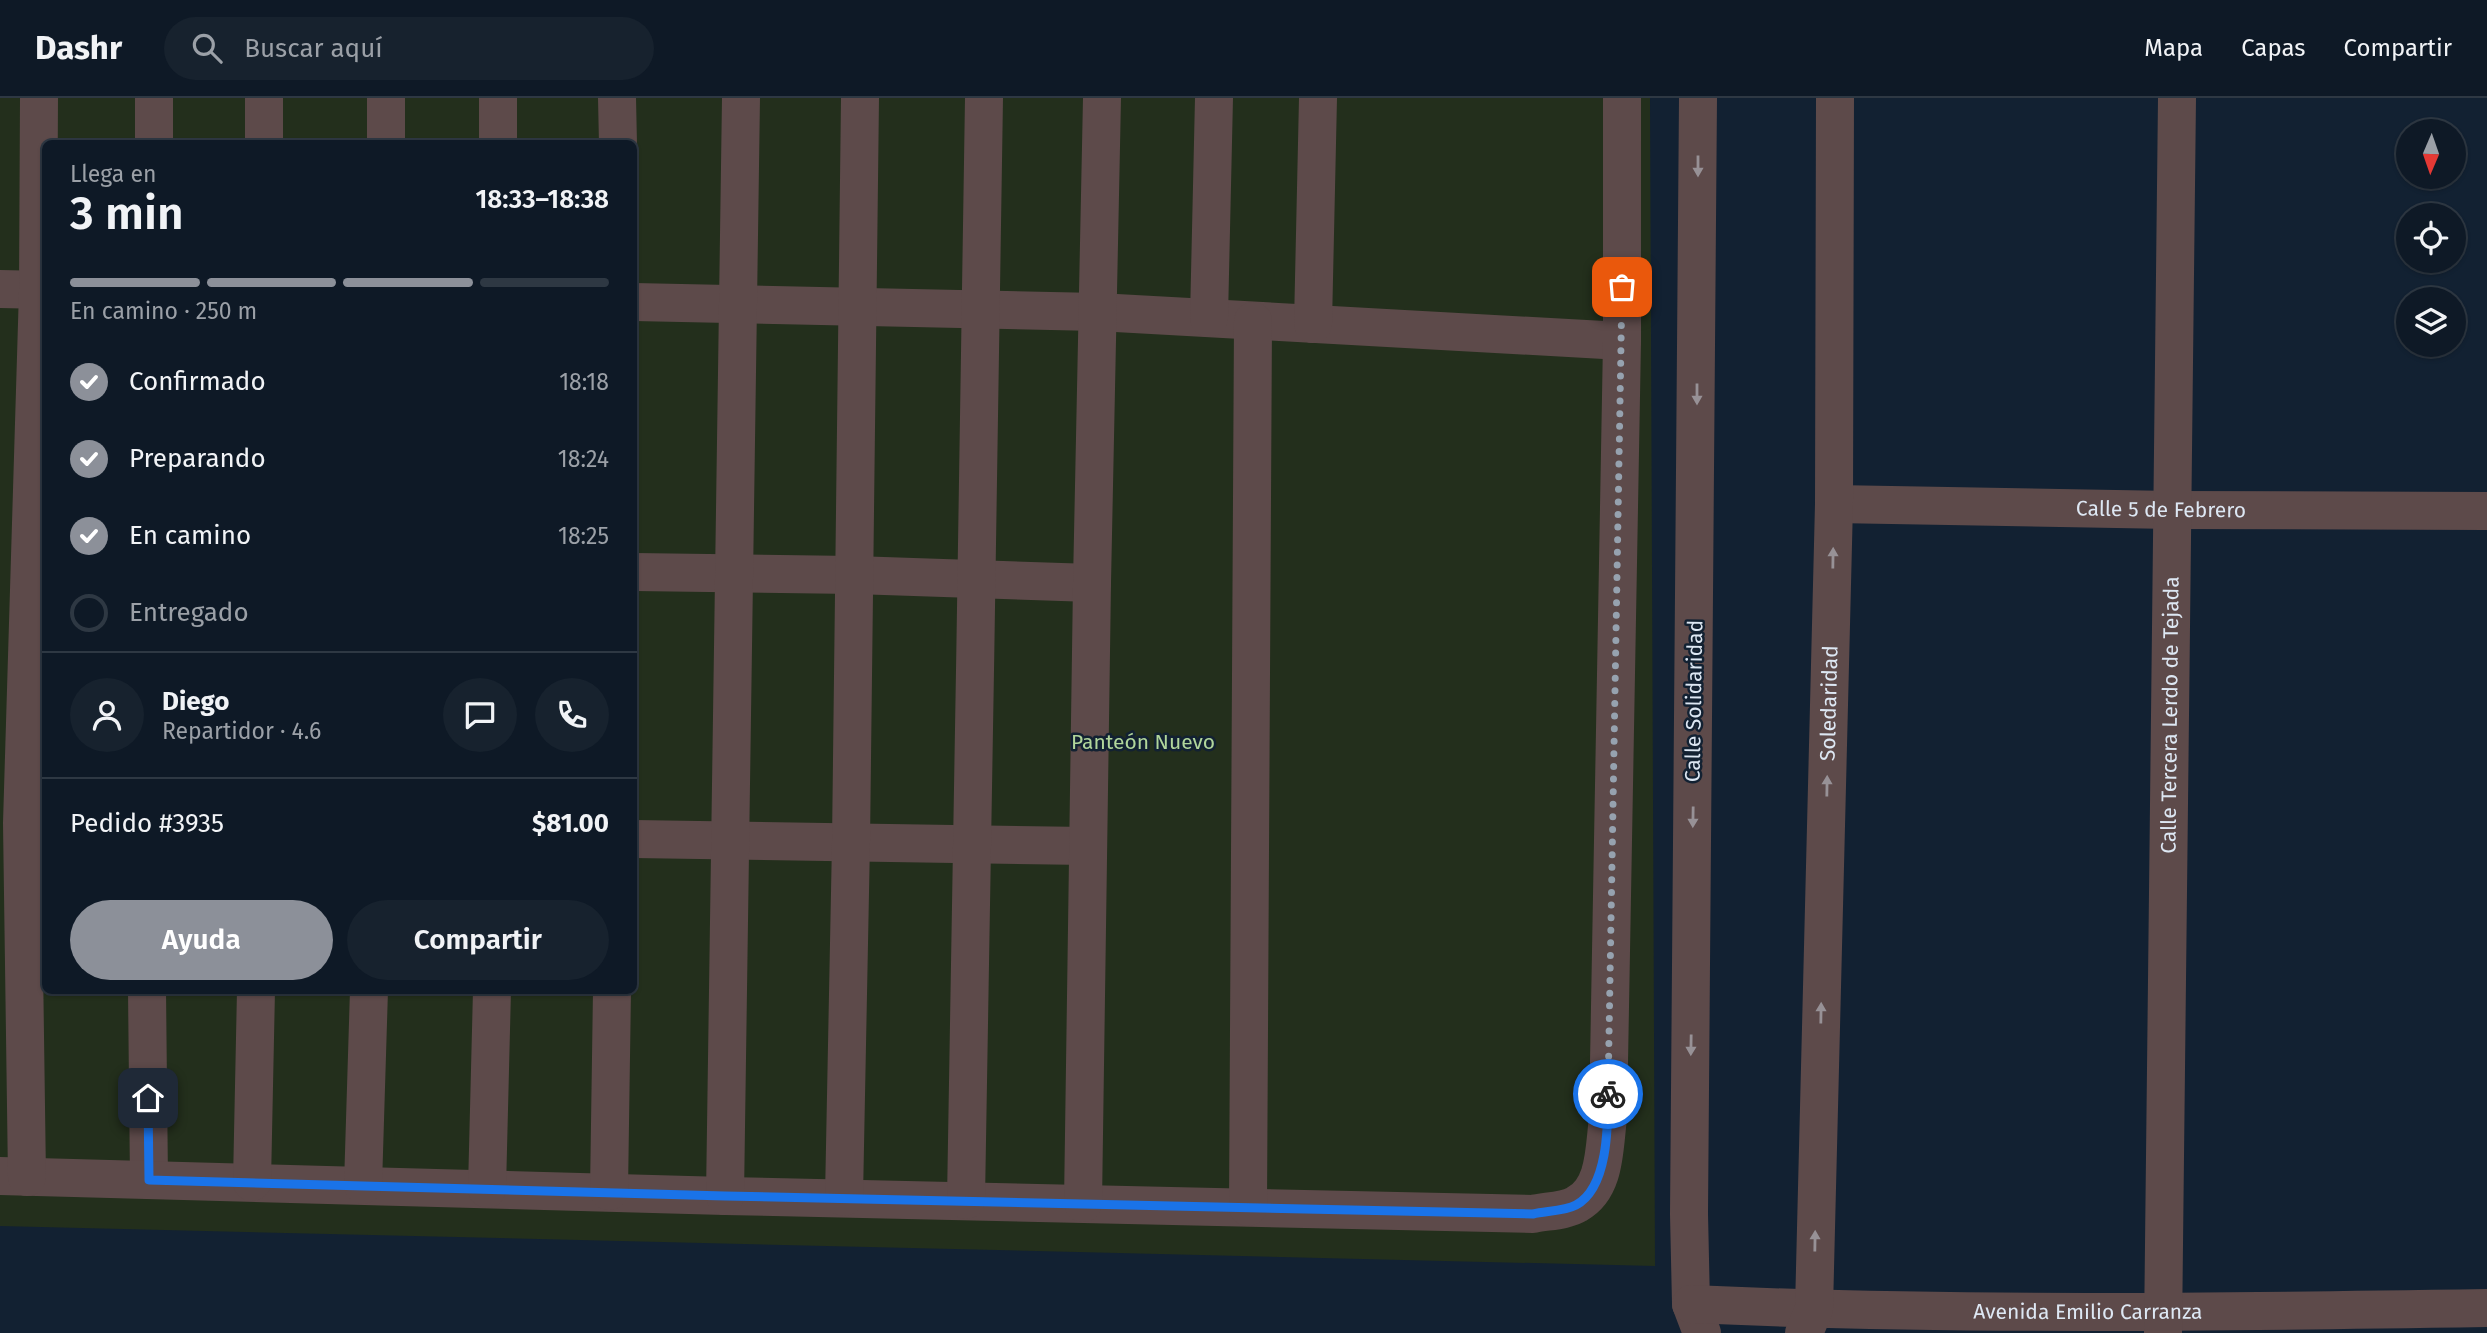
<!DOCTYPE html>
<html lang="es">
<head>
<meta charset="utf-8">
<style>
	body { margin:0; font-family:"Fira Sans",sans-serif; background:#17222e; color:#f1f3f6; height:100vh; display:flex; flex-direction:column; font-size:26px; white-space:nowrap }
	* { box-sizing:border-box; margin:0 }
	p { font-size:23px; color:#9ba0a7 }
	.icon { flex:none; width:38px; height:38px; fill:none; stroke:currentColor; stroke-width:2; stroke-linecap:round; stroke-linejoin:round }
	.map { position:relative; flex:1; overflow:hidden }
	.sheet { position:absolute; left:42px; top:42px; width:595px; height:854px; display:flex; flex-direction:column; background:#0e1926; border-radius:10px; box-shadow:0 2px 5px #0004,0 0 0 2px #2e3843 }
	.sheet>* { flex:none }
	.needle { width:46px; rotate:182deg }
	.fabs { position:absolute; left:2396px; top:21px; display:grid; gap:14px }
	.fabs a { display:grid; place-items:center; width:70px; height:70px; border-radius:50%; background:#0e1926; box-shadow:0 2px 5px #0004,0 0 0 2px #2e3843; font-size:35px }
	.pin { position:absolute; display:grid; place-items:center; width:60px; height:60px; color:#fff; margin:-30px; border-radius:14px; box-shadow:0 4px 10px #0006 }
	.courier { position:absolute; display:grid; place-items:center; width:70px; height:70px; margin:-35px; border:5px solid #1a73e8; border-radius:50%; background:#fff; color:#222; box-shadow:0 2px 9px #0007 }
	.overview em { font-style:normal; font-weight:600 }
	.overview div { display:flex; flex-direction:column-reverse }
	.overview { display:flex; align-items:center; justify-content:space-between; height:119px; padding:0 28px }
	h1 { font-size:46px; font-weight:600; line-height:52px }
	.bar { display:grid; grid-template-columns:repeat(4,1fr); gap:10px 7px; align-content:center; height:84px; padding:0 28px }
	.bar i { height:9px; border-radius:5px; background:#2e3843 }
	.bar .current { background:#8c9099 }
	.bar p { grid-column:span 4 }
	.line { display:flex; align-items:center; gap:18px; padding:0 28px; border-top:2px solid #2e3843 }
	.line div { flex:1 }
	.round { display:grid; place-items:center; flex:none; width:74px; height:74px; border-radius:37px; background:#17222e }
	ol { padding:0 28px; list-style:none }
	li { display:flex; align-items:center; gap:21px; height:77px }
	li p { margin-inline-start:auto }
	li .icon { padding:7px; border-radius:50%; background:#8c9099; color:#fff; stroke-width:4 }
	li:last-child { color:#9ba0a7 }
	li i { width:38px; height:38px; border:4px solid #2e3843; border-radius:50% }
	.cta { display:flex; gap:14px; margin-top:auto; padding:14px 28px }
	.cta a { flex:1; height:80px; border-radius:42px; background:#8c9099; color:#fff; font-size:28px; font-weight:600; line-height:80px; text-align:center }
	.cta a+a { background:#17222e; color:#f1f3f6 }
	header { display:flex; align-items:center; gap:42px; box-sizing:border-box; height:98px; padding:0 35px; background:#0e1926; border-bottom:2px solid #2e3843 }
	header strong { font-size:33px }
	nav { display:flex; gap:38px; margin-inline-start:auto; font-size:24px }
	.search { width:490px; height:63px; background:#17222e; display:flex; align-items:center; gap:18px; box-sizing:border-box; padding:0 24px; border-radius:38px; color:#9ba0a7; font-size:26px }
	.map>svg:first-child { display:block }
</style>
</head>
<body>
<header>
<strong>Dashr</strong>
<div class="search"><svg class="icon" aria-label="search" viewBox="0 0 24 24"><circle cx="10" cy="10" r="6"/><path d="M15 15l6 6"/></svg>Buscar aquí</div>
<nav><a>Mapa</a><a>Capas</a><a>Compartir</a></nav>
</header>
<div class="map">
<svg width="2487" height="1235" viewBox="0 0 2487 1235">
	<rect width="100%" height="100%" fill="#122132"/>
	<path fill="#232f1c" fill-rule="evenodd" d="M0,0H1650L1655,1168L0,1128ZM46,46H634V892H46Z"/>
	<g fill="none" stroke-linecap="round" stroke-linejoin="round">
		<g stroke="#5d4a4a" stroke-width="38">
			<path d="M498,0V46"/>
			<path d="M617,0L618,46"/>
			<path d="M1698,0L1689,1116L1691,1206L1702,1235"/>
			<path d="M154,46V0"/>
			<path d="M264,46V0"/>
			<path d="M386,46V0"/>
			<path d="M0,191L46,192"/>
			<path d="M634,204L1098,214L1622,243"/>
			<path d="M1209,220L1214,0"/>
			<path d="M1313,226L1318,0"/>
			<path id="s1" d="M1834,406L2172,412L2487,413"/>
			<path d="M634,474L854,477L1092,485"/>
			<path d="M634,741L1088,748"/>
			<path d="M147,892L149,1082"/>
			<path d="M0,1078L725,1098L1533,1116C1546,1113 1566,1113 1577,1106C1606,1090 1604,1050 1608,1020L1622,243V0"/>
			<path d="M27,1079L22,725L38,192L39,0"/>
			<path d="M252,1084L256,892"/>
			<path d="M363,1087L369,892"/>
			<path d="M487,1091L492,892"/>
			<path d="M609,1093L612,892"/>
			<path d="M725,1098L741,0"/>
			<path d="M844,1099L851,744L860,0"/>
			<path d="M966,1102C970,735 981,367 984,0"/>
			<path d="M1083,1105L1092,485L1102,0"/>
			<path d="M1248,1109L1253,223"/>
			<path id="s2" d="M1691,1206C1956,1218 2222,1214 2487,1210"/>
			<path id="s3" d="M1804,1235L1814,1211L1834,406L1835,0"/>
			<path id="s4" d="M2163,1235L2177,0"/>
		</g>
	</g>
	<defs><path id="oneway-solid" d="M-6-.8H1V-3.2L6.5 0L1 3.2V.8H-6Z" transform="scale(1.75)"/></defs>
	<g fill="#979196">
		<use href="#oneway-solid" transform="translate(1698 68) rotate(90)"/>
		<use href="#oneway-solid" transform="translate(1697 296) rotate(90)"/>
		<use href="#oneway-solid" transform="translate(1833 460) rotate(-89)"/>
		<use href="#oneway-solid" transform="translate(1827 688) rotate(-89)"/>
		<use href="#oneway-solid" transform="translate(1693 719) rotate(91)"/>
		<use href="#oneway-solid" transform="translate(1821 915) rotate(-89)"/>
		<use href="#oneway-solid" transform="translate(1691 947) rotate(91)"/>
		<use href="#oneway-solid" transform="translate(1815 1143) rotate(-89)"/>
	</g>
	<g fill="none" stroke-linecap="round" stroke-linejoin="round">
		<path stroke="#96a2af" stroke-width="7" stroke-dasharray="0 12.6" d="M1608,996L1622,189"/>
		<path stroke="#1a73e8" stroke-width="9" d="M148,1000L149,1082L725,1098L1533,1116C1546,1113 1565,1113 1576,1107C1608,1090 1608,1028 1608,996"/>
	</g>
	<g text-anchor="middle" dominant-baseline="central" stroke-width="5" stroke-linejoin="round" paint-order="stroke">
		<g font-size="21" fill="#dde7f3" stroke="#122132">
			<text stroke="none"><textPath href="#s1" startOffset="327">Calle 5 de Febrero</textPath></text>
			<text transform="translate(1694 603) rotate(-89)">Calle Solidaridad</text>
			<text stroke="none"><textPath href="#s3" startOffset="632">Soledaridad</textPath></text>
			<text stroke="none"><textPath href="#s4" startOffset="618">Calle Tercera Lerdo de Tejada</textPath></text>
			<text stroke="none"><textPath href="#s2" startOffset="397">Avenida Emilio Carranza</textPath></text>
		</g>
		<g font-size="21" fill="#b1d69b" stroke="#122132">
			<text x="1143" y="644">Panteón Nuevo</text>
		</g>
	</g>
</svg>
<div class="fabs">
<a><svg class="needle" viewBox="-14 -14 28 28"><path d="M0-13l5 13h-10z" fill="#e53935"/><path d="M0 13l5-13h-10z" fill="#9ba0a7"/></svg></a>
<a><svg class="icon" aria-label="locate" viewBox="0 0 24 24"><circle cx="12" cy="12" r="6"/><path d="M12 2v4M12 18v4M2 12h4M18 12h4"/></svg></a>
<a><svg class="icon" aria-label="layers" viewBox="0 0 24 24"><path d="M12 4l9 5-9 5-9-5zM3 14l9 5 9-5"/></svg></a>
</div>
<div class="pin" style="left:1622px;top:189px;background:#ea580c"><svg class="icon" aria-label="bag" viewBox="0 0 24 24"><path d="M5 8h14l-1 12H6zM9 8a3 3 0 0 1 6 0"/></svg></div>
<div class="pin" style="left:148px;top:1000px;background:#1f2937"><svg class="icon" aria-label="home" viewBox="0 0 24 24"><path d="M3 11l9-7 9 7M6 9v11h12V9"/></svg></div>
<div class="courier" style="left:1608px;top:996px"><svg class="icon" aria-label="bike" viewBox="0 0 24 24"><circle cx="6" cy="16" r="4"/><circle cx="18" cy="16" r="4"/><path d="M6 16l4-8h5l3 8M10 8l3 8H6M13 5h3"/></svg></div>
<section class="sheet">
<div class="overview"><div><h1>3 min</h1><p>Llega en</p></div><em>18:33–18:38</em></div>
<div class="bar"><i class="current"></i><i class="current"></i><i class="current"></i><i></i><p>En camino · 250 m</p></div>
<ol>
<li><svg class="icon" aria-label="check" viewBox="0 0 24 24"><path d="M5 12l5 5 9-10"/></svg>Confirmado<p>18:18</p></li>
<li><svg class="icon" aria-label="check" viewBox="0 0 24 24"><path d="M5 12l5 5 9-10"/></svg>Preparando<p>18:24</p></li>
<li><svg class="icon" aria-label="check" viewBox="0 0 24 24"><path d="M5 12l5 5 9-10"/></svg>En camino<p>18:25</p></li>
<li><i></i>Entregado</li>
</ol>
<div class="line" style="height:126px"><a class="round"><svg class="icon" aria-label="person" viewBox="0 0 24 24"><circle cx="12" cy="8" r="4"/><path d="M4 21q1-7 8-7t8 7"/></svg></a><div><b>Diego</b><p>Repartidor · 4.6</p></div><a class="round"><svg class="icon" aria-label="chat" viewBox="0 0 24 24"><path d="M4 5h16v11H9l-5 4z"/></svg></a><a class="round"><svg class="icon" aria-label="phone" viewBox="0 0 24 24"><path d="M5 4h4l2 5-3 2q2 4 5 5l2-3 5 2v4C11 20 4 13 5 4z"/></svg></a></div>
<div class="line" style="height:91px"><div>Pedido #3935</div><b>$81.00</b></div>
<div class="cta"><a>Ayuda</a><a>Compartir</a></div>
</section>
</div>
</body>
</html>
